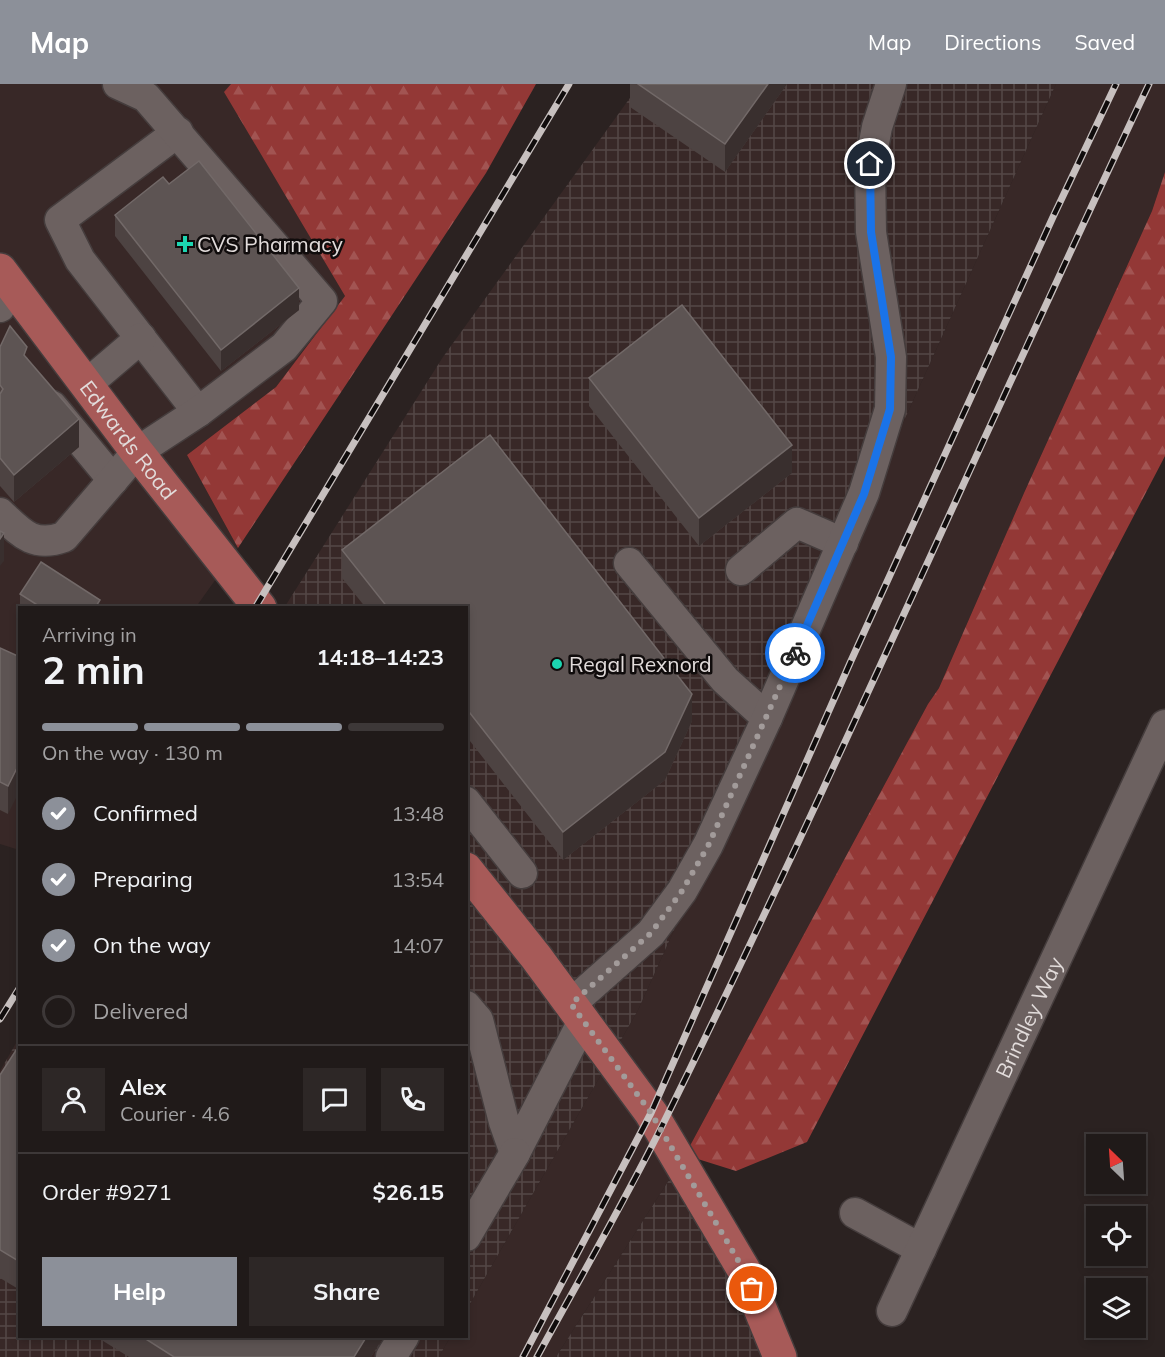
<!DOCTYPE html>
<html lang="en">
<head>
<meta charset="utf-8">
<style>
	body { margin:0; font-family:Mulish,sans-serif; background:#2d2726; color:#f1f3f6; height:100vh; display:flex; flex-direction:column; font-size:22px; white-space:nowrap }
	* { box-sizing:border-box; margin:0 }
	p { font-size:20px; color:#a2a1a2 }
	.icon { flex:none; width:33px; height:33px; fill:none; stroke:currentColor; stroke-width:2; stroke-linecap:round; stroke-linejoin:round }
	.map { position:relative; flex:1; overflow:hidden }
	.drawer { position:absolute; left:18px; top:522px; width:450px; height:732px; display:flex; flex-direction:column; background:#201a19; border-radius:0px; box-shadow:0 3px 9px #0003,0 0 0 2px #3d3838 }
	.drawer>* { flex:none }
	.needle { width:39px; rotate:335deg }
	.tools { position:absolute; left:1086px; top:1050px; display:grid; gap:12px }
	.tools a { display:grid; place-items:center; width:60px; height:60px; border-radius:0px; background:#201a19; box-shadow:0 3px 9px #0003,0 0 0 2px #3d3838; font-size:30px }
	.pin { position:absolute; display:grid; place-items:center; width:51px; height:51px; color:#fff; margin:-26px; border:3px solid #fff; border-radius:50%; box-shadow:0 2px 6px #0007 }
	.courier { position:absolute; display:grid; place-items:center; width:60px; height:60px; margin:-30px; border:4px solid #1a73e8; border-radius:50%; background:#fff; color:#222; box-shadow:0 2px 8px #0007 }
	.head em { font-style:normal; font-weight:700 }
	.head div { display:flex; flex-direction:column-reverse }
	.head { display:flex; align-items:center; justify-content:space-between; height:102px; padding:0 24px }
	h1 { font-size:39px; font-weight:700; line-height:45px }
	.bar { display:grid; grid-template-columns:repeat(4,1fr); gap:9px 6px; align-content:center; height:72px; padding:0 24px }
	.bar i { height:8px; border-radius:4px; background:#3d3838 }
	.bar .current { background:#8c9099 }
	.bar p { grid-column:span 4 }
	.line { display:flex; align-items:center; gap:15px; padding:0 24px; border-top:2px solid #3d3838 }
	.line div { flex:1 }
	.round { display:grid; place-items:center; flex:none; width:63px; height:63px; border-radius:0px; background:#2d2726 }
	ol { padding:0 24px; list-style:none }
	li { display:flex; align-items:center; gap:18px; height:66px }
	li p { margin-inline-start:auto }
	li .icon { padding:6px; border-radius:50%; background:#8c9099; color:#fff; stroke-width:4 }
	li:last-child { color:#a2a1a2 }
	li i { width:33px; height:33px; border:3px solid #3d3838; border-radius:50% }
	.button { display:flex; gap:12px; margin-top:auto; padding:12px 24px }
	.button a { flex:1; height:69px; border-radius:0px; background:#8c9099; color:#fff; font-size:24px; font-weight:700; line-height:69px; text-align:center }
	.button a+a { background:#2d2726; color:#f1f3f6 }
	header { display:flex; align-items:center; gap:36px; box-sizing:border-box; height:84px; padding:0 30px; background:#8c9099; color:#fff }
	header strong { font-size:28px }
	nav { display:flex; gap:33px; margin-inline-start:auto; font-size:21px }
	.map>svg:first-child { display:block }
</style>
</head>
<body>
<header>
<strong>Map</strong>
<nav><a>Map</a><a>Directions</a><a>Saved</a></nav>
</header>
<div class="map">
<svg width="1165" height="1273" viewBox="0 0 1165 1273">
	<defs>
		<pattern id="industrial-grid" width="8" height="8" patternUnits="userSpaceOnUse" patternTransform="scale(1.5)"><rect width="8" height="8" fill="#382827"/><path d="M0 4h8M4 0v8" fill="none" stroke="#544746"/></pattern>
		<pattern id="forest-firs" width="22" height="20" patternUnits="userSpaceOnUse" patternTransform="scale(1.5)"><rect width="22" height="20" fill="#933836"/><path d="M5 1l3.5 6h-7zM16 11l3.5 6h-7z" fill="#a25452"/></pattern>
	</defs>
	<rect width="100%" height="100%" fill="#2b2221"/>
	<path fill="#382827" d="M0,0H231L225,8L345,212L276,303L187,371L238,464L196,523L20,524L19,766L0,760Z
		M1056,0H1165V88L1152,127L1024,409L939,604L928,620L685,1071L556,1273H439L450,1253L466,1252L467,1225L638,926Z"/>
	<path fill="url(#industrial-grid)" d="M640,0H1056L638,926L467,1225L466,524H284L443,273Z
		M19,954L20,1252L450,1253L439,1273H0V987Z
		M685,1071L770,1273H556Z"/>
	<path fill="url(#forest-firs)" d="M231,0H536L486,89L238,464L187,371L276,303L345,212L224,8Z
		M1165,88V372L807,1058L736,1087L685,1071L928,620L939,604L1024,409L1152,127Z"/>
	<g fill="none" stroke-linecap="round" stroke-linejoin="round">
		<defs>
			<g id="minor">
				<path d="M178,48L60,136L80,176L198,328"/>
				<path d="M0,223L12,201"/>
				<path d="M87,300L141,254"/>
				<path d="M52,322L113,396"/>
				<path d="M0,429C21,449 33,464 64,453L137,368L198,328L284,263L322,217L146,13L118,0"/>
				<path d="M629,479L725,596L767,634"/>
				<path d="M741,486L797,439L843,459"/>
				<path d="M466,718L522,789"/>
				<path d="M571,920L651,849L682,807L708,761L767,634L864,409L890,325L891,273L871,148L870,80L877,43L891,0"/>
				<path d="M466,922L478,936L504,1038L515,1069L583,937"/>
				<path d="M855,1129L921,1165"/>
				<path d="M466,1152L515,1069"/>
				<path id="s1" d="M892,1227L1165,641"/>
				<path d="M391,1273L404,1252"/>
			</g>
			<g id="major">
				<path id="s2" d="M0,186L137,368L260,524"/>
				<path d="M466,785L536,873L651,1029L745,1188L780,1273"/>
			</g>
		</defs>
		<use href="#minor" stroke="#453d3d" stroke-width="33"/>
		<use href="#major" stroke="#453d3d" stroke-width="36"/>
		<use href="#minor" stroke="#6c6160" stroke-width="30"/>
		<use href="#major" stroke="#a75a58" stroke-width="33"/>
		<defs>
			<path id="rail" d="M255,524L569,0
				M0,935L20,903
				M523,1273L651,1029L850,579L1053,133L1116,0
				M537,1273C579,1196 623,1120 662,1042C832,698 985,346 1149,0"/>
		</defs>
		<use href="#rail" stroke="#c7c0bf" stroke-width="7"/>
		<use href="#rail" stroke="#100c0c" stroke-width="4.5" stroke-dasharray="14" stroke-linecap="butt"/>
	</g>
	<path fill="#4d4342" d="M630,0H787L725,88L630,23Z
		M169,100L299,226L221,287L115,152V131Z
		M0,263L27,273L79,363L14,418L0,402Z
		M589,294L792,389L699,462L589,322Z
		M490,351L692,610V637L665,696L563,776L466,652V524H366L342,494V466Z
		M20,510L100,524H20Z
		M0,564L20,573L8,730L0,726Z
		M20,960V1206L0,1194V991Z
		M95,1252H384L371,1273H129Z"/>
	<path fill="#392f2e" d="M768,0H787L725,88V60Z
		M299,204V226L221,287V266Z
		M79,335V363L14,418V391Z
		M792,361V389L699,462V434Z
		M4,449V477L0,482V455Z
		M100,516V524H95Z
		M692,610V637L665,696L563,776V748Z
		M20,678V706L8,730V702Z
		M367,1252H384L371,1273H354Z"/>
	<path fill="#5d5453" stroke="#726968" stroke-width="1.5" d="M638,0H768L725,60Z
		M199,77L299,204L221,266L115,131L163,93L169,100Z
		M682,221L792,361L699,434L589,294Z
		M10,242L27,263L24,271L79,335L14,391L0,374V310L3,305L0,301V263Z
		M490,351L692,610L665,668L563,748L466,624V524H388L342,466Z
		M0,447L4,449L0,455Z
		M41,478L100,516L95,524H42L20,510Z
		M0,564L20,573V678L8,702L0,698Z
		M20,960V1178L0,1166V991Z
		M141,1252H367L354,1273H174Z"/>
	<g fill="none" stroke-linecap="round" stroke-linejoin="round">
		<path stroke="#a29b9a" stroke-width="6" stroke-dasharray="0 10.8" d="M752,1205L745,1188L651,1029L571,920L651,849L682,807L708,762L795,569"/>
		<path stroke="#1a73e8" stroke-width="8" d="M795,569L864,410L890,325L891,273L871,148L870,80"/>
	</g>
	<g fill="#1cd5b1" stroke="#100c0c" stroke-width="2">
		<path d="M182 151h6v6h6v6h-6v6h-6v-6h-6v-6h6z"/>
		<circle cx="557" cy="580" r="6"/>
	</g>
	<g text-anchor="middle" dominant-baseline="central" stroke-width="5" stroke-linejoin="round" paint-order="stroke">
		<g font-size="21" fill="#e2dcdb" stroke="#100c0c" text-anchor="start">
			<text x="197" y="160">CVS Pharmacy</text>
			<text x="569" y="580">Regal Rexnord</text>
		</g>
		<g font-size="21" fill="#e2dcdb" stroke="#100c0c">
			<text stroke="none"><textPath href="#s2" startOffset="213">Edwards Road</textPath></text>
			<text stroke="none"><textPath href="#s1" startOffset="324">Brindley Way</textPath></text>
		</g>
	</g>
</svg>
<div class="tools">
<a><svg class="needle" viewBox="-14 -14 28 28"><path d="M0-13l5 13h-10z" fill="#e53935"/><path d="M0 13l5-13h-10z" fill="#a2a1a2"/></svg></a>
<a><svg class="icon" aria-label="locate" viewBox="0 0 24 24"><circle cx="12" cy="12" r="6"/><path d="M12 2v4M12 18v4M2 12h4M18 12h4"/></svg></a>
<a><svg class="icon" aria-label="layers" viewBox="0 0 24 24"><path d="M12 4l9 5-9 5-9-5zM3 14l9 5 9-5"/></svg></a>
</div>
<div class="pin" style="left:752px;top:1205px;background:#ea580c"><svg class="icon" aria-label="bag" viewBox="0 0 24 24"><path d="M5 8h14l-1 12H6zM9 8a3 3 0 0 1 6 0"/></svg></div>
<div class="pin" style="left:870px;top:80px;background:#1f2937"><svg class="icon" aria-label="home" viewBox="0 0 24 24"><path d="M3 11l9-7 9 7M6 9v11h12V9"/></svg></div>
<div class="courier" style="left:795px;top:569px"><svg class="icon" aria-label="bike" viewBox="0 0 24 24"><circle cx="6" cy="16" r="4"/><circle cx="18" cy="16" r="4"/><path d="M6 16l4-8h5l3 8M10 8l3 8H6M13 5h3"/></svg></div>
<section class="drawer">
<div class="head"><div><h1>2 min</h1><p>Arriving in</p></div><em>14:18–14:23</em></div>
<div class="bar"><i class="current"></i><i class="current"></i><i class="current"></i><i></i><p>On the way · 130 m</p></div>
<ol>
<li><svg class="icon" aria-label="check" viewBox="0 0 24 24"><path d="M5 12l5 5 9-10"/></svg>Confirmed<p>13:48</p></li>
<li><svg class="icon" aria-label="check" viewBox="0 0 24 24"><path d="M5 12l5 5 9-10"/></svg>Preparing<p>13:54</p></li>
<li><svg class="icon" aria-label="check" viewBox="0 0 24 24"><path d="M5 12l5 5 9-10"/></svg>On the way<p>14:07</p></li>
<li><i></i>Delivered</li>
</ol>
<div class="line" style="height:108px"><a class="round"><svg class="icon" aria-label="person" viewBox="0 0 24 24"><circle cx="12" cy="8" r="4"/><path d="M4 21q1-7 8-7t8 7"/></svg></a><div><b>Alex</b><p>Courier · 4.6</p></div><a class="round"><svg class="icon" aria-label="chat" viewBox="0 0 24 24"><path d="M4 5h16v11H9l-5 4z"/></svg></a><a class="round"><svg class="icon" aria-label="phone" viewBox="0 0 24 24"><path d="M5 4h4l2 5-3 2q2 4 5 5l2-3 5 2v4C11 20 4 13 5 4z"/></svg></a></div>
<div class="line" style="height:78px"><div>Order #9271</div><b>$26.15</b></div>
<div class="button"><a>Help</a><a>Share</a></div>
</section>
</div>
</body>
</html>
